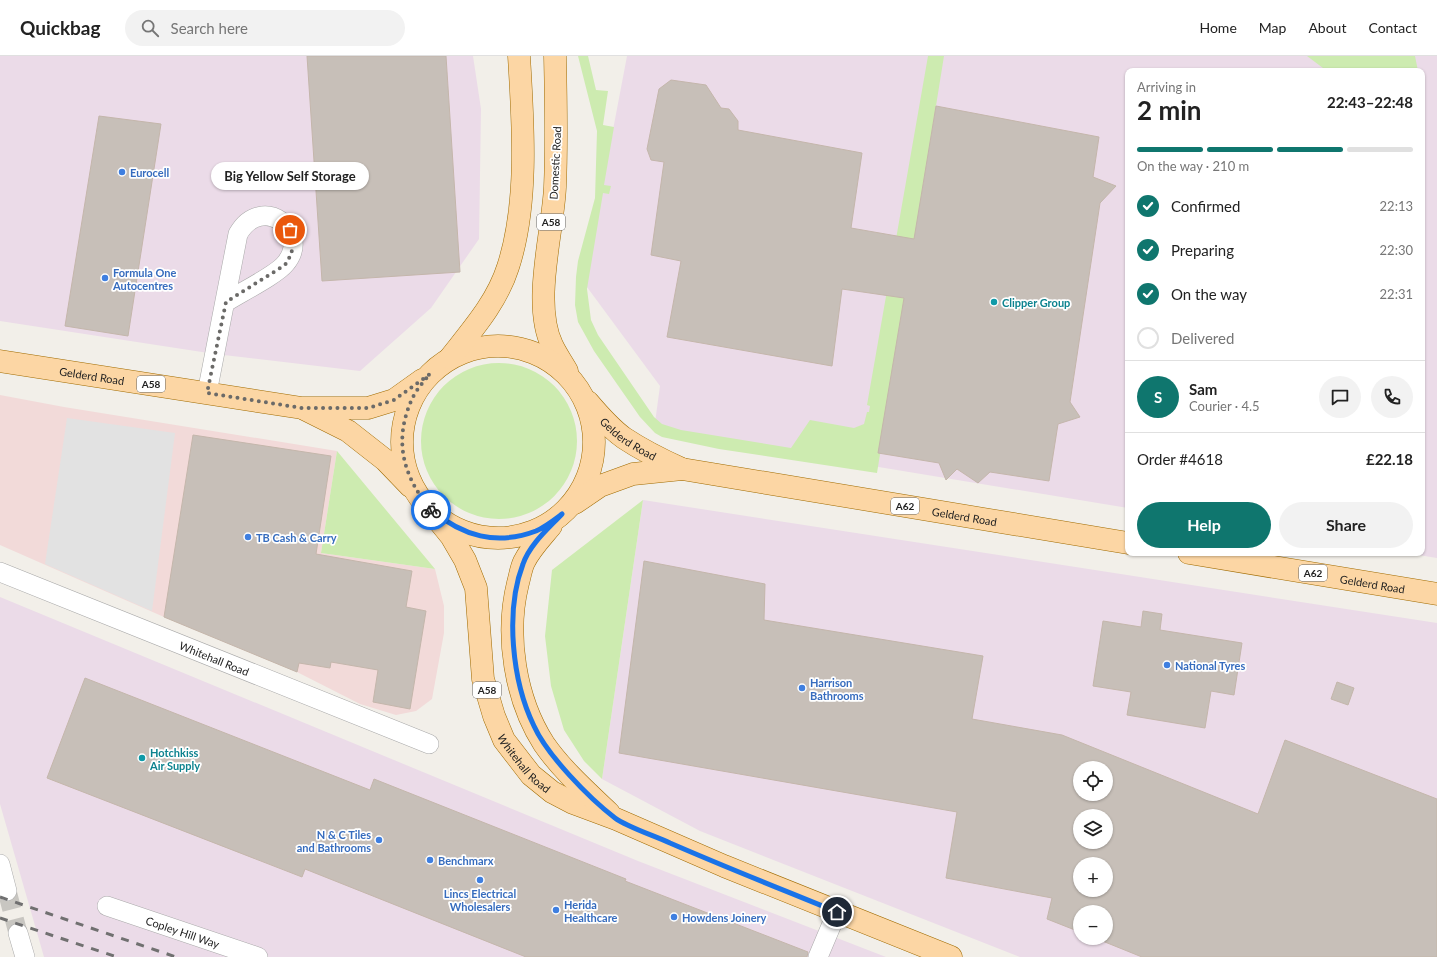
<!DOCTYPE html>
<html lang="en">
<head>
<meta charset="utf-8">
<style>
	body { margin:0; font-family:Lato,sans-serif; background:#f2f2f2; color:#222; height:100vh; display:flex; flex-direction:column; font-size:15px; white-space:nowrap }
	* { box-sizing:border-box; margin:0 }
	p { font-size:13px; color:#767676 }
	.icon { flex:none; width:22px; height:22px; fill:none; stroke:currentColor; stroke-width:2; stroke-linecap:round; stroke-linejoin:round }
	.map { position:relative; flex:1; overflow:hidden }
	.details { position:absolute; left:1125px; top:12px; width:300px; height:488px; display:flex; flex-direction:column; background:#fff; border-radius:8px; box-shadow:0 1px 3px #0004 }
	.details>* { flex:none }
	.controls { position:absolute; left:1073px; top:705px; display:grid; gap:8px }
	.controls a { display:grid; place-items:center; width:40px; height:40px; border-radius:50%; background:#fff; box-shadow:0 1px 3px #0004; font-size:20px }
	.pin { position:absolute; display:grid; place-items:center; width:34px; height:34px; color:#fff; margin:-17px; border:2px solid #fff; border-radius:50%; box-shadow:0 1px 4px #0007 }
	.courier { position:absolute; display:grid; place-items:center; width:40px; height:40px; margin:-20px; border:3px solid #1a73e8; border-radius:50%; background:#fff; color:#222; box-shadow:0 1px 5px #0007 }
	.bubble { position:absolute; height:28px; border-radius:14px; background:#fff; box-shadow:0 1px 3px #0004; font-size:13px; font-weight:700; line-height:28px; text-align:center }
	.summary em { font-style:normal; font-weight:700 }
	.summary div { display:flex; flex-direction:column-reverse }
	.summary { display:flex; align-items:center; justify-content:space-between; height:68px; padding:0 12px }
	h1 { font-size:26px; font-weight:700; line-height:30px }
	.bar { display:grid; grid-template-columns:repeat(4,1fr); gap:6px 4px; align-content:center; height:48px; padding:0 12px }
	.bar i { height:5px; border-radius:3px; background:#e0e0e0 }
	.bar .current { background:#0f766e }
	.bar p { grid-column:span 4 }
	.line { display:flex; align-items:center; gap:10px; padding:0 12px; border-top:1px solid #e0e0e0 }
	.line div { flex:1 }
	.round { display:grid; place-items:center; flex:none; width:42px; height:42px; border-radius:21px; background:#f2f2f2 }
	ol { padding:0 12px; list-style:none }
	li { display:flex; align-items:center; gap:12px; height:44px }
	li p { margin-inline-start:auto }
	li .icon { padding:4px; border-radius:50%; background:#0f766e; color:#fff; stroke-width:4 }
	li:last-child { color:#767676 }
	li i { width:22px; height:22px; border:2px solid #e0e0e0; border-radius:50% }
	.cta { display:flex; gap:8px; margin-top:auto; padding:8px 12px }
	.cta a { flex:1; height:46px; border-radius:24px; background:#0f766e; color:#fff; font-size:16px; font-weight:700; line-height:46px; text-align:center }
	.cta a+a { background:#f2f2f2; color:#222 }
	header { display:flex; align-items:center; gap:24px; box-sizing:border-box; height:56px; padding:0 20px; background:#fff; border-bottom:1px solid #e0e0e0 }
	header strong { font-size:19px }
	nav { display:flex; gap:22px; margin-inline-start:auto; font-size:14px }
	.search { width:280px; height:36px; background:#f2f2f2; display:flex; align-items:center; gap:10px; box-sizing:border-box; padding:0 14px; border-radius:22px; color:#767676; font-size:15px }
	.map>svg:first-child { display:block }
</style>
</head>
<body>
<header>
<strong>Quickbag</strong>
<div class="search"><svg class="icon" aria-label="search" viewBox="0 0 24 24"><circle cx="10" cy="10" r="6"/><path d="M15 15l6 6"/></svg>Search here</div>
<nav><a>Home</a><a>Map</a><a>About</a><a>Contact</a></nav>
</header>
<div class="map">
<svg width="1437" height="901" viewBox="0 0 1437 901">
	<rect width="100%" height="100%" fill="#f2efe9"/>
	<path fill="#f2dad9" d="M0,339L64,351L337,395L321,497L435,513L444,550V577L432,643L416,655L396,659L360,648L297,616L164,561L0,489Z"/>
	<path fill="#ebdbe8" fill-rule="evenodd" d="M0,0H473L481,53L479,183L431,252L360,315L215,298L0,265Z
		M627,0H1437V502L1406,497H1422V15H1128V452L654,374L660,330L584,227Z
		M643,444L1437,567V901H1020L700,775L602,723ZM1080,712H1106V738H1080ZM1080,760H1106V786H1080ZM1080,808H1106V834H1080ZM1080,856H1106V882H1080Z
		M0,541L638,805L886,901H44L0,748Z"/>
	<path fill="#cdebb0" d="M578,0H588L596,34L608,35L603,69L614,71L604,129L611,130L609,138L603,137L587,233L591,264L598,279L654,361L662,368L681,374L791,392L810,364L854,372L864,368L867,356H869L870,350L867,349L928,0H944L877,417L719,393L662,381L655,377L640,361L594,295L578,266L575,249L576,221L578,205L595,142L597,75Z
		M1307,0H1415L1418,15H1327Z
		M421 385a78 78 0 1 1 156 0a78 78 0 1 1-156 0Z
		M337,395L435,513L321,497Z
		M643,444L602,723L584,705L564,674L551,630L545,580L552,514Z"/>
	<path fill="#e2e2e2" d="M67,362L175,377L152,555L45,508Z"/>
	<path fill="#c7bfb8" stroke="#c4b6ab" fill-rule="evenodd" d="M307,0H446L460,216L322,225Z
		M671,24L706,29L721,52L729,53L738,65V74L862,97L851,172L914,183L936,50L1099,81L1093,121L1116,130L1100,147L1070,346L1080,361L1058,368L1049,425L990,416L978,427L957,413L946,424L939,407L878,397L904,242L842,233L832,310L667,281L681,205L651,199L664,106L651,104L647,93L659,33Z
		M99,60L161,68L128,280L65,270Z
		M193,379L331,400L316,498L412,515L406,551L426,555L410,653L373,646L378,614L331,606L330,612L299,607L297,616L164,561Z
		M644,505L765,528L764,564L983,600L972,663L1062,679L1258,758L1285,684L1437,743V901H1142L1095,882H1106V856H1080V876L1047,863L1052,842L946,822L957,756L619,697ZM1080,712H1106V738H1080ZM1080,760H1106V786H1080ZM1080,808H1106V834H1080Z
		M1143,555L1162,558L1160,574L1242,587L1234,639L1211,635L1205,672L1127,659L1131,636L1093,630L1103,565L1141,571Z
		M85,622L370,734L374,723L626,823L625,825L808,896L807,901H526L305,813L302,821L47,722Z
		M1337,626L1354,632L1348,649L1331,643Z"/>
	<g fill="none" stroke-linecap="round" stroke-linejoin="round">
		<path stroke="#c8c6c1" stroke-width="19" stroke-dasharray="19 10" stroke-linecap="butt" d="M7,835L18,877"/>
		<defs>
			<g id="street">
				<path d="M207,337L238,178C262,136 313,176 285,208C276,219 240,237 226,246"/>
				<path id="s1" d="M0,516L429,688"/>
				<path d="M0,808L7,835"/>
				<path id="s2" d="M107,850L258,901"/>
				<path d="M18,877L25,901"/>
				<path d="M818,901L837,856"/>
			</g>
			<g id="primary">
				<path d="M555,0C556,44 557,87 555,131C553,176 532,247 552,289C556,298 562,306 567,315"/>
				<circle cx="498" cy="386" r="96"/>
				<path d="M450,302C472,274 497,246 508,211C529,147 523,66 519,0"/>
				<path id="s3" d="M0,305L302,352H368L394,344L422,324"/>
				<path id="s4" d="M588,346C599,359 610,372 624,382C642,394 662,404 682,413"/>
				<path d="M306,354L348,375L385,404L410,430"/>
				<path id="s5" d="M575,447L600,430L633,418L682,413L1128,487"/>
				<path id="s6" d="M430,454L451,480L465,504L476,532L483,623L494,660L504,684L531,719L552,736L573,747L616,763L724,810L951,901"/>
				<path d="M551,470C541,482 531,492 524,506C521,512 520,520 518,527C505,579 515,643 544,688C562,714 587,736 609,757"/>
				<path id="s7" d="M1189,497L1437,538"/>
			</g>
		</defs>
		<use href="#street" stroke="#a9a9a9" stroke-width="20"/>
		<use href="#primary" stroke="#a06b00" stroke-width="23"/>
		<use href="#street" stroke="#fff" stroke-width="19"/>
		<use href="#primary" stroke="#fcd6a4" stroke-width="22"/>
		<path stroke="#707070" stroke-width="3" stroke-dasharray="8 8" stroke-linecap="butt" d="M0,841L176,901
			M0,862L117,901"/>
	</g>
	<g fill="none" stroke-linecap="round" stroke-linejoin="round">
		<path stroke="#6b6a68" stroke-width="4" stroke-dasharray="0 7.2" d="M290,174C295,188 293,197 285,209L226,246L207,337L302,352H368L394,344L430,318C424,325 417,333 413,341C393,383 402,419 431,454"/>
		<path stroke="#1a73e8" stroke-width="5" d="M431,454C463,480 496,490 536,475C545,471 554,464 562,458C548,473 530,488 523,508C505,555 512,625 534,670C547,699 589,742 615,762C627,771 655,780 670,787C725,811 781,833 837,856"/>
	</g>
	<g fill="#3f7fe0" stroke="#fff" stroke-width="1.5">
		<circle cx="122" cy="116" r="4"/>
		<circle cx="105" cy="222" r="4"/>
		<circle cx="248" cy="481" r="4"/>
		<circle cx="1167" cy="609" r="4"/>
		<circle cx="802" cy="632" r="4"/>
		<circle cx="379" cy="784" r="4"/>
		<circle cx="430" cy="804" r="4"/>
		<circle cx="480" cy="824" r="4"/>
		<circle cx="556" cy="854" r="4"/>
		<circle cx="674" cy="861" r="4"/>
	</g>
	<g fill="#0f9aa8" stroke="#fff" stroke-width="1.5">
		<circle cx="994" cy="246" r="4"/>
		<circle cx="142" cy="702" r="4"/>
	</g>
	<g text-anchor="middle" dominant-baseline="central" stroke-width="3.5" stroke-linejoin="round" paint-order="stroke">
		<g fill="#fff" stroke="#646464" stroke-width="1">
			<rect x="537" y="158" width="28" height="16" rx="3"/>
			<rect x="137" y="320" width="28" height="16" rx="3"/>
			<rect x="891" y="442" width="28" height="16" rx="3"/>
			<rect x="1299" y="509" width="28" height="16" rx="3"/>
			<rect x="473" y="626" width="28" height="16" rx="3"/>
		</g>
		<g font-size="10" font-weight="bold" fill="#222">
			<text x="551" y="166">A58</text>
			<text x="151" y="328">A58</text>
			<text x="905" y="450">A62</text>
			<text x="1313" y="517">A62</text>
			<text x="487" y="634">A58</text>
		</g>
		<g font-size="11" fill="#222" stroke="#fff">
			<text transform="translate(555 107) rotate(-87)">Domestic Road</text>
			<text stroke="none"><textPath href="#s3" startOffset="93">Gelderd Road</textPath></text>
			<text stroke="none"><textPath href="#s4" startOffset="55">Gelderd Road</textPath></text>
			<text stroke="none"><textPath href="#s5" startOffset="401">Gelderd Road</textPath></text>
			<text stroke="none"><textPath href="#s7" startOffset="186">Gelderd Road</textPath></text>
			<text stroke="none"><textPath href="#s1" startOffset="231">Whitehall Road</textPath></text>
			<text stroke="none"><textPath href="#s6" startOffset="278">Whitehall Road</textPath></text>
			<text stroke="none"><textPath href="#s2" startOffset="80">Copley Hill Way</textPath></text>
		</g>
		<g font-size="11" font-weight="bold" fill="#366cbe" stroke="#fff" text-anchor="start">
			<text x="130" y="116">Eurocell</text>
			<text x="113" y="216">Formula One<tspan x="113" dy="13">Autocentres</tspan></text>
			<text x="256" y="481">TB Cash &amp; Carry</text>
			<text x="1175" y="609">National Tyres</text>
			<text x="810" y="626">Harrison<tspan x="810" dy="13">Bathrooms</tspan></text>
			<text x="371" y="778" text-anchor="end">N &amp; C Tiles<tspan x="371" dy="13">and Bathrooms</tspan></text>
			<text x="438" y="804">Benchmarx</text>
			<text x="480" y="837" text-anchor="middle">Lincs Electrical<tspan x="480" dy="13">Wholesalers</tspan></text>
			<text x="564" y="848">Herida<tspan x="564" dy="13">Healthcare</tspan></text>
			<text x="682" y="861">Howdens Joinery</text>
		</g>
		<g font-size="11" font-weight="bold" fill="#0d838f" stroke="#fff" text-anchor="start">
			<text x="1002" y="246">Clipper Group</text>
			<text x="150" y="696">Hotchkiss<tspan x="150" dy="13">Air Supply</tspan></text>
		</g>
	</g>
</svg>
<div class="controls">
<a><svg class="icon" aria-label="locate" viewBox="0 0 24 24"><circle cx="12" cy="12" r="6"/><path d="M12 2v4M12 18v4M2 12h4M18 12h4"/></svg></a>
<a><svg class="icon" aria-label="layers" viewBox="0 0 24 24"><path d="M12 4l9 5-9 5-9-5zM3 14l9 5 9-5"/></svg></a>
<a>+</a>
<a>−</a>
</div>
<div class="pin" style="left:290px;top:174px;background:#ea580c"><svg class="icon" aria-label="bag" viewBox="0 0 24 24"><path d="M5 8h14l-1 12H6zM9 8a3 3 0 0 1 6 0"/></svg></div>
<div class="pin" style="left:837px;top:856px;background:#1f2937"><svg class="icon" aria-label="home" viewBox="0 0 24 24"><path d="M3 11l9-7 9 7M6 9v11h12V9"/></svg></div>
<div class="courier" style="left:431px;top:454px"><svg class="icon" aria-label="bike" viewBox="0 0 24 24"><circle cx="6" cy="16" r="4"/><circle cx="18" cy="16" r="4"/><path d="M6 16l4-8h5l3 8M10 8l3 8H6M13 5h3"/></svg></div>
<div class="bubble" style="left:211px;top:106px;width:158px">Big Yellow Self Storage</div>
<section class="details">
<div class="summary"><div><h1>2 min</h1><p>Arriving in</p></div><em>22:43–22:48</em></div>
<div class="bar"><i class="current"></i><i class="current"></i><i class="current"></i><i></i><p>On the way · 210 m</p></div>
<ol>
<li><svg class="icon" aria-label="check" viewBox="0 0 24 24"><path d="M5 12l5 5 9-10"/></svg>Confirmed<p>22:13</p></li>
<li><svg class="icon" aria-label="check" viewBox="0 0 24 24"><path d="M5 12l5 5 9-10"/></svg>Preparing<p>22:30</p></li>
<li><svg class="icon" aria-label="check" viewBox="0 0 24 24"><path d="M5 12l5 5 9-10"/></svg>On the way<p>22:31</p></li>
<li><i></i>Delivered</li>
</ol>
<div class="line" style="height:72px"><b class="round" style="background:#0f766e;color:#fff">S</b><div><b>Sam</b><p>Courier · 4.5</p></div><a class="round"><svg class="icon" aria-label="chat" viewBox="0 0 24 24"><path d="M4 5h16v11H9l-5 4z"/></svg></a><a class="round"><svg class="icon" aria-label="phone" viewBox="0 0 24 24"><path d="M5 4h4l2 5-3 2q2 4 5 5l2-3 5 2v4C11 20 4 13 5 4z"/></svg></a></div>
<div class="line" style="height:52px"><div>Order #4618</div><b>£22.18</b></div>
<div class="cta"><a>Help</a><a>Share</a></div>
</section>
</div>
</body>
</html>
